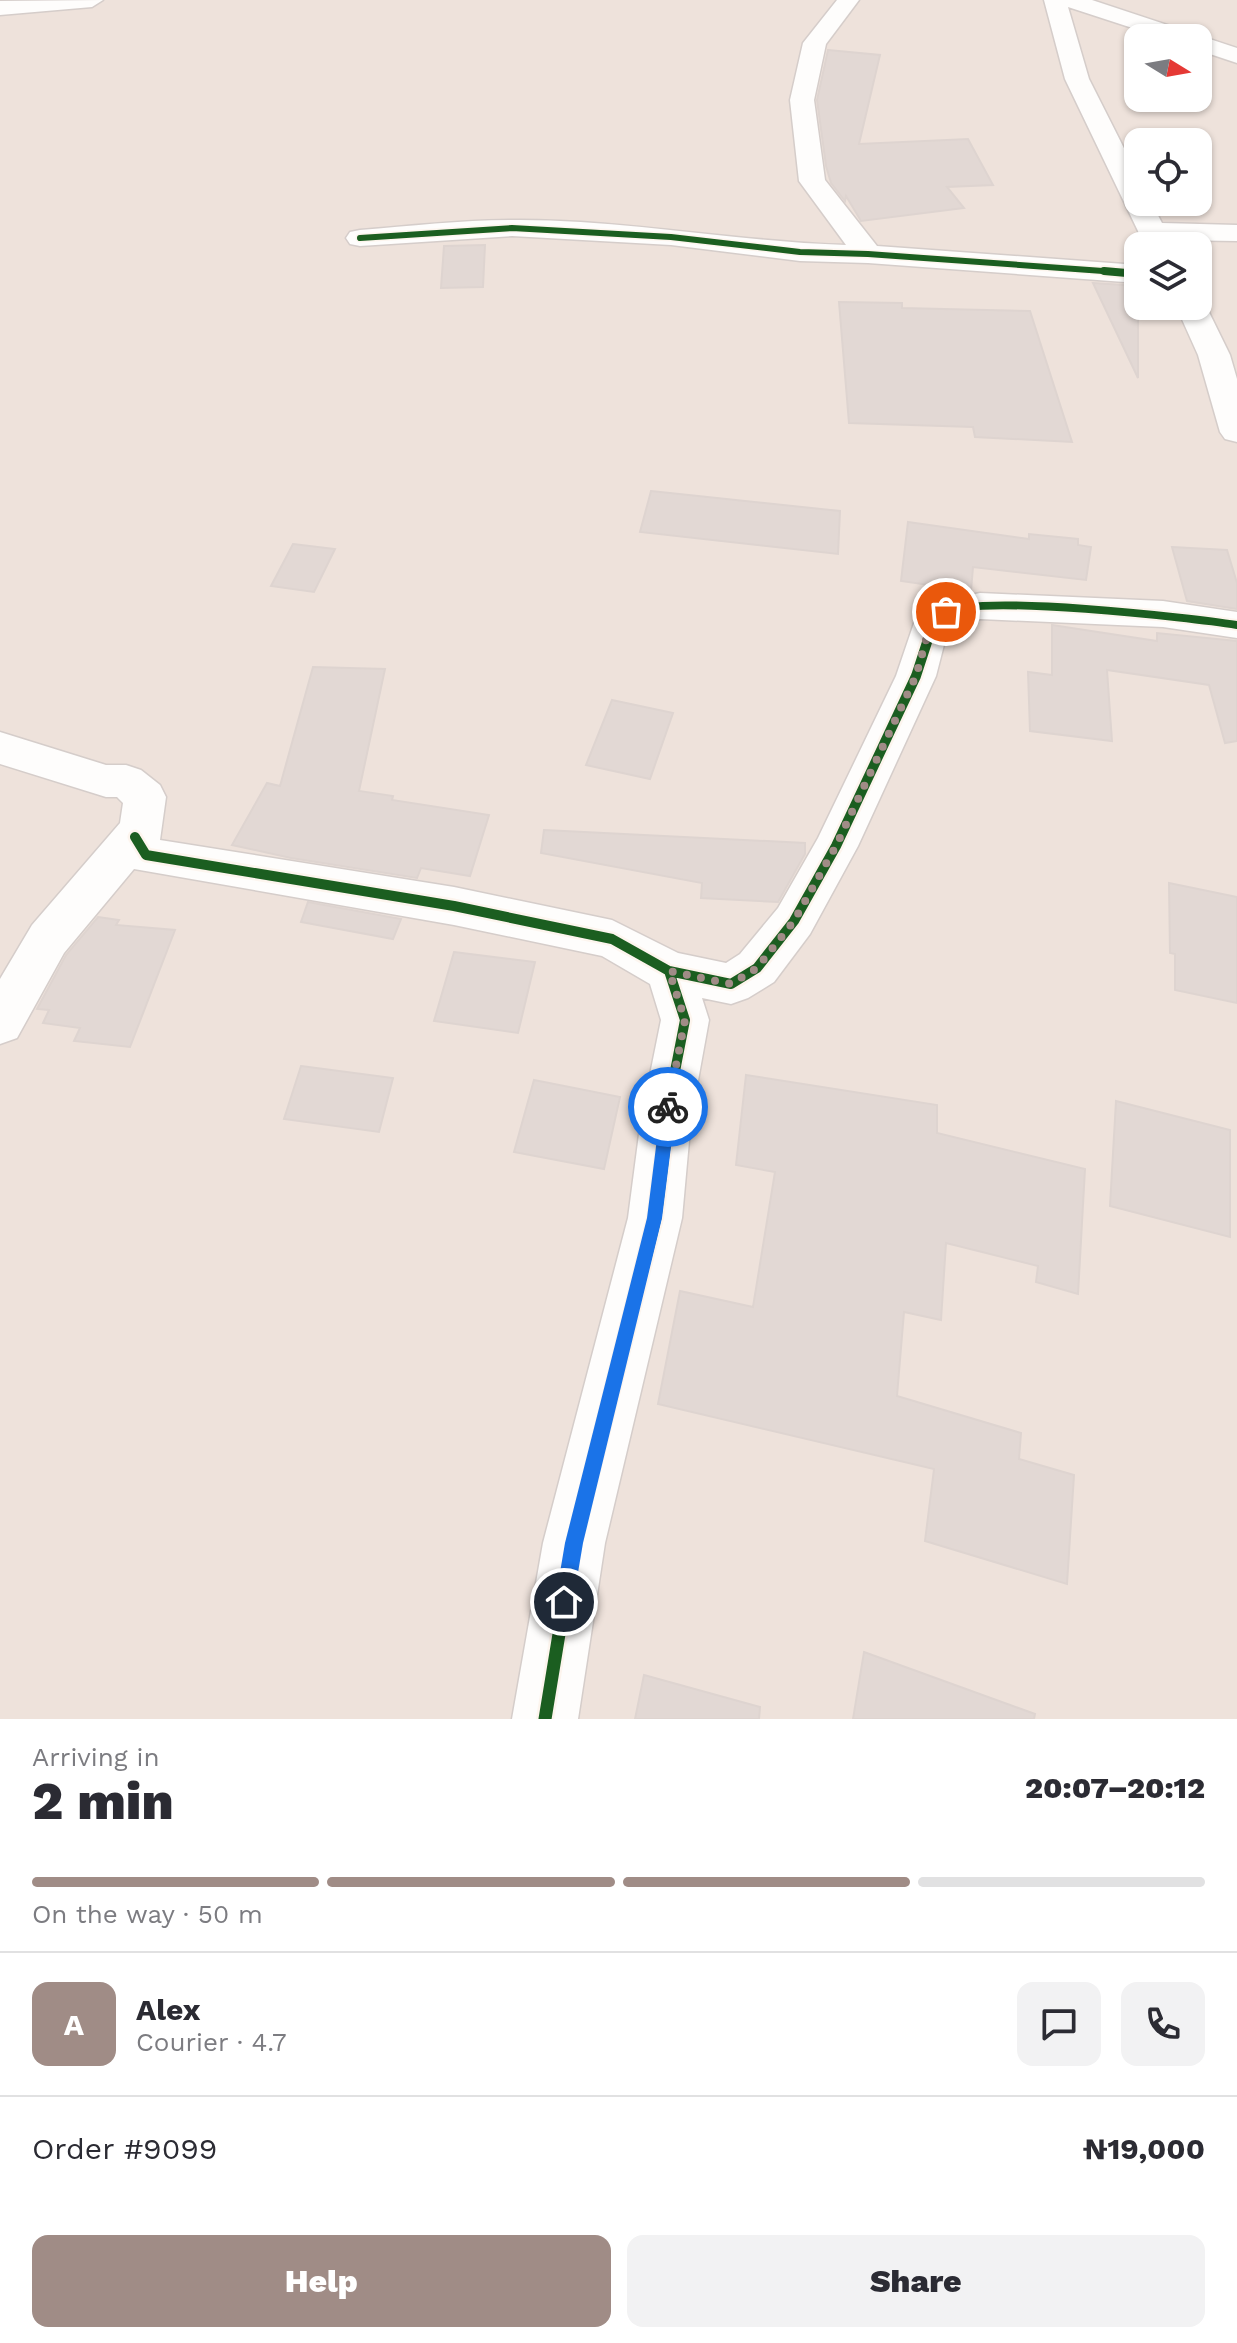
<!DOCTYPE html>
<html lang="en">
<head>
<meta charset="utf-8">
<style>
	body { margin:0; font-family:"Work Sans",sans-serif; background:#f2f2f3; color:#2b2b33; height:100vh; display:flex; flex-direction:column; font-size:30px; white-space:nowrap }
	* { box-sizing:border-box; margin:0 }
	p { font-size:26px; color:#7c7c81 }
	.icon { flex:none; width:44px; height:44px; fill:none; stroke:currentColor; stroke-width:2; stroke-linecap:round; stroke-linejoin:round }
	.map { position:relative; height:1719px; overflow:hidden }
	.panel { display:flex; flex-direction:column; background:#fff; flex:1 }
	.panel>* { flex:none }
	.needle { width:52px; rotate:101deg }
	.buttons { position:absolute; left:1124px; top:24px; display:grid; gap:16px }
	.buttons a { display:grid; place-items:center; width:88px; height:88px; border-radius:16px; background:#fff; box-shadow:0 2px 6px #0004; font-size:40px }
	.pin { position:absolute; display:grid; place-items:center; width:68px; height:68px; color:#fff; margin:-34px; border:4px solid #fff; border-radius:50%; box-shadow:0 2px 8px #0007 }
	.courier { position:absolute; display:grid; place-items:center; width:80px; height:80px; margin:-40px; border:6px solid #1a73e8; border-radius:50%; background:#fff; color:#222; box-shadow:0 2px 10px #0007 }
	.headline em { font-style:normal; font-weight:800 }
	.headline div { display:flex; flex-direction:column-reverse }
	.headline { display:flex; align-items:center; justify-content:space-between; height:136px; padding:0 32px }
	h1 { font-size:52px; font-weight:800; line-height:60px }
	.bar { display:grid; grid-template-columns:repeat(4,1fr); gap:12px 8px; align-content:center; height:96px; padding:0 32px }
	.bar i { height:10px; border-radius:6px; background:#e1e1e2 }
	.bar .active { background:#a08c86 }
	.bar p { grid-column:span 4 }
	.line { display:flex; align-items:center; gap:20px; padding:0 32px; border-top:2px solid #e1e1e2 }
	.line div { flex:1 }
	.round { display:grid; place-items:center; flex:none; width:84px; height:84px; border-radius:16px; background:#f2f2f3 }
	.primary-button { display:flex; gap:16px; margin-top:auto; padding:16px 32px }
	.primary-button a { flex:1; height:92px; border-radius:16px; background:#a08c86; color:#fff; font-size:32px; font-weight:800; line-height:92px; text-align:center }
	.primary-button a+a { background:#f2f2f3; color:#2b2b33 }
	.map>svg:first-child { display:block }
</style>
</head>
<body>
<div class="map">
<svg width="1237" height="1719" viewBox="0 0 1237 1719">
	<rect width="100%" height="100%" fill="#f6f1ed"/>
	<path fill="#eee2db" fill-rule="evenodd" d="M0,0H1237V1719H0ZM1138,38H1198V98H1138ZM1138,142H1198V202H1138ZM1138,246H1198V306H1138Z"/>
	<path fill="#e2d8d4" stroke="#ded4d0" stroke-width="2" d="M828,50L880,55L859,144L968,139L993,185L947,187L964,208L861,221L846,196L845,201L831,183L826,166L817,100Z
		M485,245L483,287L441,288L444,246Z
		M1093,283L1138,286V378Z
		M839,302L902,303V308L1030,311L1072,442L975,437L973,427L849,423Z
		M651,491L840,511L838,554L640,532Z
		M908,522L1029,539V534L1078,539V545L1091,547L1086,580L973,567L971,591L901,581Z
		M293,544L335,549L314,592L271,586Z
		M1172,547L1227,550L1237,583V609L1187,601Z
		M1052,625L1157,641V633L1237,641V741L1225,743L1209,685L1107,670L1112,741L1030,731L1028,672L1052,675Z
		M313,667L385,669L359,791L393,796L392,800L489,815L470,876L421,868L417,878L291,858L232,845L267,783L280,786Z
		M612,700L673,713L650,779L586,765Z
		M544,830L805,843V854L778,902L701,898L702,883L541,853Z
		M1169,883L1237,897V1003L1175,990V954L1170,953Z
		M308,902L401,919L393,939L301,922Z
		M98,917L119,920L116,925L175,930L130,1047L74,1041L80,1028L43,1023L49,1010L37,1009L66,955Z
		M454,952L535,962L518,1033L434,1021Z
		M301,1066L393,1078L379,1132L284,1119Z
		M746,1075L937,1105V1133L1085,1169L1078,1294L1036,1282L1038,1266L946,1243L941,1320L904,1312L897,1396L1021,1433L1019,1459L1074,1475L1067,1584L925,1541L934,1469L658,1404L680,1291L753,1307L775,1172L736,1165Z
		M534,1080L620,1097L604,1169L514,1152Z
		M1116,1101L1230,1130V1237L1110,1206Z
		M864,1652L1035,1714L1034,1719H853Z
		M644,1675L760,1707L759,1719H635Z"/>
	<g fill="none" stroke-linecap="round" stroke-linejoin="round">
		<defs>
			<path id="minor" d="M103,0L92,7L0,15V1Z
				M837,0H859L826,44L814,100L825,180L877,246L1138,265V283L868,263L800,261L671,245L512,236L360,246L350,244L346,238L350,232L360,230C410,226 462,220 512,220C624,219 735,242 846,245L799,181L790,100L803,43Z
				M1044,0H1092L1237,48V63L1198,50V38H1163L1068,7L1089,79L1138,176V202H1151L1162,223L1237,225V241L1168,240L1170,246H1142L1138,231L1065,79Z
				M1198,299L1206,306L1230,355L1237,379V442L1225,439L1220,432L1198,355L1176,306H1198Z
				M980,593L1163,601L1237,612V638L1163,627L980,619L958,623L946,637L936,676L858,846L810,934L774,982L748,998L731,1004L702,998L709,1020L691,1119L682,1218L605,1543L578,1719H512L543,1543L628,1218L641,1119L661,1020L650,984L602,956L454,925L134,869L64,953L17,1038L0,1044V979L32,925L120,823L123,803L117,797H106L0,764V732L106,765H126L141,770L160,785L166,797L160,840L454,887L612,920L678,953L726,963L740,954L778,908L818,838L896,676L914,623L933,603Z"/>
		</defs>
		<use href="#minor" stroke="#d5cdca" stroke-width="3"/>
		<use href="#minor" fill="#fefdfc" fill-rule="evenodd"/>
		<defs>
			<path id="cycleway-far3" d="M360,238L512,228L671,237L800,252L868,254L1131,273"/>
			<path id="cycleway-far2" d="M1104,271L1138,274
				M929,632C934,626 939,617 945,613C975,593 1193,618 1237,625"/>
			<path id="cycleway-far1" d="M135,837L146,855L454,906L612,939L669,971L685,1020L669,1102
				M669,971L731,984L757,968L794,921L836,846L916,676L931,630"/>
			<path id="cycleway" d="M545,1719L574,1543L655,1218L670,1100"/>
		</defs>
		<use href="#cycleway-far3" stroke="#fdf5ee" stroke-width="9"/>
		<use href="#cycleway-far2" stroke="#fdf5ee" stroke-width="12"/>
		<use href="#cycleway-far1" stroke="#fdf5ee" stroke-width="15"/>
		<use href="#cycleway" stroke="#fdf5ee" stroke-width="18"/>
		<use href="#cycleway-far3" stroke="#1b5e20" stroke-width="6"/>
		<use href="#cycleway-far2" stroke="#1b5e20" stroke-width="8"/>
		<use href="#cycleway-far1" stroke="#1b5e20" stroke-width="10"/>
		<use href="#cycleway" stroke="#1b5e20" stroke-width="13"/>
	</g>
	<path fill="#1a73e8" d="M668,1100L676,1107L662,1218L583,1543L573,1602L570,1608L564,1611L557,1608L555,1602L565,1543L647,1218L661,1107Z"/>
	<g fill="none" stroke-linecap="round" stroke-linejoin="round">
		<path stroke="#a08c86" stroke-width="8" stroke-dasharray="0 14.4" d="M668,1107L685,1020L669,971L731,984L757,968L794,921L836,846L916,676L928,633L946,612"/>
	</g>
</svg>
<div class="buttons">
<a><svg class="needle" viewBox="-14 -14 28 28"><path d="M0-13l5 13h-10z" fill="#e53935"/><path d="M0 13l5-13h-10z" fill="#7c7c81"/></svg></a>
<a><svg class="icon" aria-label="locate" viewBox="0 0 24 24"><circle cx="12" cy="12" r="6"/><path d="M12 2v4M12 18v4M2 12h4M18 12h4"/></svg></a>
<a><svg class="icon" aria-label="layers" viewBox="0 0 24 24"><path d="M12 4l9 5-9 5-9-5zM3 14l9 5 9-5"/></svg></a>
</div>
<div class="pin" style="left:946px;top:612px;background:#ea580c"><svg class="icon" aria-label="bag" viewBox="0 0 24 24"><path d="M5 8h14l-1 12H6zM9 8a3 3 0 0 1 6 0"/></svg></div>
<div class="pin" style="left:564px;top:1602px;background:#1f2937"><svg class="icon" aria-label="home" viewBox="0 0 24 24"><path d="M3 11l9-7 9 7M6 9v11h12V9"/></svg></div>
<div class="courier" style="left:668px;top:1107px"><svg class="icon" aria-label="bike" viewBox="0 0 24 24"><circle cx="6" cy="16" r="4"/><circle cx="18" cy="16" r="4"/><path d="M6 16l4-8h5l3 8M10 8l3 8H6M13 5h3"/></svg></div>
</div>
<section class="panel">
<div class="headline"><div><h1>2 min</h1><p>Arriving in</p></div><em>20:07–20:12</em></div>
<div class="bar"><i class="active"></i><i class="active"></i><i class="active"></i><i></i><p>On the way · 50 m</p></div>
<div class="line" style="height:144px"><b class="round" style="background:#a08c86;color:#fff">A</b><div><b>Alex</b><p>Courier · 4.7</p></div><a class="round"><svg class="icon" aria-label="chat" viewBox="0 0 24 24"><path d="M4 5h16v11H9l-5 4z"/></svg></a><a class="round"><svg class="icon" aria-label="phone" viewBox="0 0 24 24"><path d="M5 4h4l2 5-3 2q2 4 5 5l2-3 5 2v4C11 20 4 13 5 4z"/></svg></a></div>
<div class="line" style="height:104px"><div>Order #9099</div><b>₦19,000</b></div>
<div class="primary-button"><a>Help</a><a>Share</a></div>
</section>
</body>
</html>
